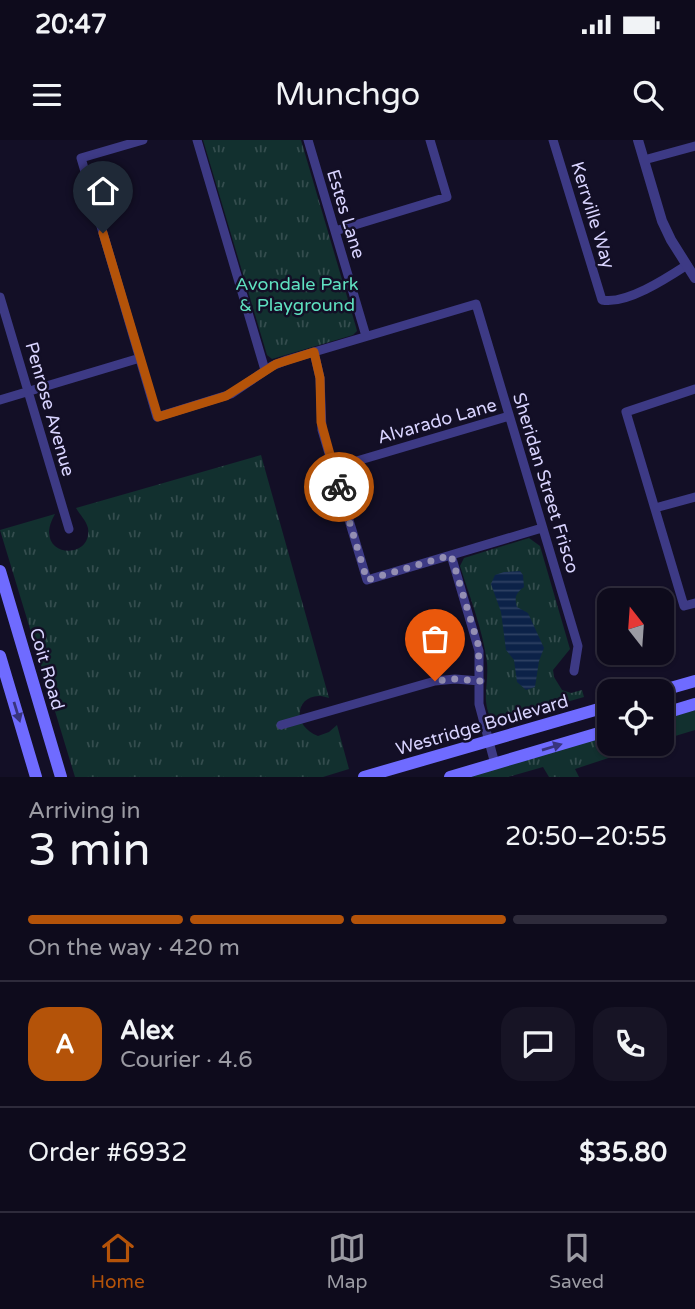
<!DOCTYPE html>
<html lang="en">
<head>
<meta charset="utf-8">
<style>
	body { margin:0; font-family:"Varela Round",sans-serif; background:#171425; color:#f1f3f6; height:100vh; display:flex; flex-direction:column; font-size:26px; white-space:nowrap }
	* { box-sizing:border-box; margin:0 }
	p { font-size:23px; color:#9b9ba3 }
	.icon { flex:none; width:38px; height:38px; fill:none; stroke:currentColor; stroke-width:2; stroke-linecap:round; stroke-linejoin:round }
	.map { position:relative; height:637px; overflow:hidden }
	.details { display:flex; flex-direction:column; background:#0e0b1c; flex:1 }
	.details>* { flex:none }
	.needle { width:46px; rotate:343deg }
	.controls { position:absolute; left:597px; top:448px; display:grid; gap:14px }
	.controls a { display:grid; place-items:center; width:77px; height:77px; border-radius:14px; background:#0e0b1c; box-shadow:0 2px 5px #0004,0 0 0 2px #2e2b3b; font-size:35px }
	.pin { position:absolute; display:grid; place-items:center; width:60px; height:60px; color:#fff; margin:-72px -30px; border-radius:50% 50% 50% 0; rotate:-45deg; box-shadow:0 0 7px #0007 }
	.pin .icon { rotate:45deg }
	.courier { position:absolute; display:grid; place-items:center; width:70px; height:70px; margin:-35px; border:5px solid #b45309; border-radius:50%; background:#fff; color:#222; box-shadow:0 2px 9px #0007 }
	.summary em { font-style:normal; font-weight:600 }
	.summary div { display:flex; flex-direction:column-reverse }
	.summary { display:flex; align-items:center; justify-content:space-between; height:119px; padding:0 28px }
	h1 { font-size:46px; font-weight:600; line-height:52px }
	.bar { display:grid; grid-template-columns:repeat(4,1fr); gap:10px 7px; align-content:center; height:84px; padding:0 28px }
	.bar i { height:9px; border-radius:5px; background:#2e2b3b }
	.bar .on { background:#b45309 }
	.bar p { grid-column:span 4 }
	.line { display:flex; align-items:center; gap:18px; padding:0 28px; border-top:2px solid #2e2b3b }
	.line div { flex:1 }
	.round { display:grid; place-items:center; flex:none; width:74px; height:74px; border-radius:21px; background:#171425 }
	.status { display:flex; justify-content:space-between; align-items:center; height:49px; padding:0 35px; background:#0e0b1c; direction:ltr }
	.status svg { height:19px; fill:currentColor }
	header { display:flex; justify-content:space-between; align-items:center; height:91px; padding:0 28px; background:#0e0b1c; font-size:32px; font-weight:600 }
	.tab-bar { display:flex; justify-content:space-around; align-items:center; height:98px; border-top:2px solid #2e2b3b; background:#0e0b1c; font-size:19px; color:#9b9ba3 }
	.tab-bar a { display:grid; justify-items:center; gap:4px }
	.tab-bar .on { color:#b45309 }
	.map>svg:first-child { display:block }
</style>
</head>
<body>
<div class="status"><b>20:47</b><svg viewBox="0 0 49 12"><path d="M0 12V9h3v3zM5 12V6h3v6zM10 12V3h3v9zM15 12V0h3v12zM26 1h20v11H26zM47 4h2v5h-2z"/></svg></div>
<header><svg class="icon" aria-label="menu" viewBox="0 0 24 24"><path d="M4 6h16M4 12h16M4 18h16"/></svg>Munchgo<svg class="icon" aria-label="search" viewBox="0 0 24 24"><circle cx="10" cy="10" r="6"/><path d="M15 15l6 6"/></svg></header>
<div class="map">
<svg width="695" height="637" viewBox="0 0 695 637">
	<defs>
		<pattern id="grass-tufts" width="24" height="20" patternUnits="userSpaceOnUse" patternTransform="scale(1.75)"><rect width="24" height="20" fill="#12302f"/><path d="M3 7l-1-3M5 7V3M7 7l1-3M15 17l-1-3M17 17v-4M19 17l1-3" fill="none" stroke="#344d4e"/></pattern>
		<pattern id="water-rules" width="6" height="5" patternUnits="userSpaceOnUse" patternTransform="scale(1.75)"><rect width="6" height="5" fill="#0c2248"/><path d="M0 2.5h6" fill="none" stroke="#2f4163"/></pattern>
	</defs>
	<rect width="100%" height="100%" fill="#130f26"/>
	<path fill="url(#grass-tufts)" d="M203,0H301L356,187L357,191L353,195L272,219L267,215Z
		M261,315L329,558C300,547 286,583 318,596L329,592L337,585L349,629L323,637H75L0,390L55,374C30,417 93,423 88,388C86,380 80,375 76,368Z
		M529,398L540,406L570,509L553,530L554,537L562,550L571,553L582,550L584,557L493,583C480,559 489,547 487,523C483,490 470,458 460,426L464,418Z
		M695,570V590L662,600V580Z
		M609,595V604H651L575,629L579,637H549L543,627L508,637H466Z"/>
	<path fill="url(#water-rules)" d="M520,431L523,435L524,447C516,453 514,457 517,467L528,473L544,508L539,521L535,547L526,550L517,542L514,520L506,510L501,472L491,444L495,435L504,432Z"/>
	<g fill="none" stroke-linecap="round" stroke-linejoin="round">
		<path stroke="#3d3a85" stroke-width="9" d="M143,0L81,18L157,277L231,254L272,226L287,220L476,164L578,506L574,531
			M197,0L265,230
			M308,0L366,196
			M553,0L602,160C626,165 667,138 687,125
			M644,20L695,6
			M335,91L447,57L430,0
			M0,157L69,389
			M314,212L320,238L322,290L367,440L542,388
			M695,249L626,272L684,466L695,463
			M0,260L140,218
			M333,328L509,276
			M655,368L695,357
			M451,415L479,511V564L495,624
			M281,585L435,541L455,539L480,541"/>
		<path stroke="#3d3a85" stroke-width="10" d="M638,0L662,81L671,100L695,138"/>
		<path stroke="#6f6bff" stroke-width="12" d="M0,431L61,637
			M0,516L36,637
			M660,551L695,541
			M662,574L695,564
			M364,637L609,566
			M450,637L609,590"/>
	</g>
	<defs><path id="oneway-solid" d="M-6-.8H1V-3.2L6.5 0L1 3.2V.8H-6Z" transform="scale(1.75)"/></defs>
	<g fill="#38347d">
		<use href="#oneway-solid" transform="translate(17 572) rotate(73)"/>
		<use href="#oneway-solid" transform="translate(552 607) rotate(-17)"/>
	</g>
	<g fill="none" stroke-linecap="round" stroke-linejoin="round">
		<path stroke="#948fb3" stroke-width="7" stroke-dasharray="0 12.6" d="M339,347L367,440L451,415L478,504L480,539V541L455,539L435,541"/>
		<path stroke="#b45309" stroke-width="9" d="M103,93L158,277L226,256L276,224L314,212L320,238L321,282L339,347"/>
	</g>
	<g text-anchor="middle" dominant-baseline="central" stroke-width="5" stroke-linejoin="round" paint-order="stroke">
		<g font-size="18" fill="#d9d4ff" stroke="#130f26">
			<text transform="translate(346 74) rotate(73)">Estes Lane</text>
			<text transform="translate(593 75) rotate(73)">Kerrville Way</text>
			<text transform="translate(50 269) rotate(74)">Penrose Avenue</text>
			<text transform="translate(437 281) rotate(-16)">Alvarado Lane</text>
			<text transform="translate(546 343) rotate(73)">Sheridan Street Frisco</text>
			<text transform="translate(47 529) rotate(74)">Coit Road</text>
			<text transform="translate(482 585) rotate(-16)">Westridge Boulevard</text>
		</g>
		<g font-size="18" fill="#5fe0c0" stroke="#130f26">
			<text x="297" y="144">Avondale Park<tspan x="297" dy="21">&amp; Playground</tspan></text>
		</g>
	</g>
</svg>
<div class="controls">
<a><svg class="needle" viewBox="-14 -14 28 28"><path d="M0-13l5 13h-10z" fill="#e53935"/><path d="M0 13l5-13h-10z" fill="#9b9ba3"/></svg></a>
<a><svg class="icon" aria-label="locate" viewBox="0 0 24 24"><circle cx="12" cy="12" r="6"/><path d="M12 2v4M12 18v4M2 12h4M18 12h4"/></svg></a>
</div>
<div class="pin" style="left:435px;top:541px;background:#ea580c"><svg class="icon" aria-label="bag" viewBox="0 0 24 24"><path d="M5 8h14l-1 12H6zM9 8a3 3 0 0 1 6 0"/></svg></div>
<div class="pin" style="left:103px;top:93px;background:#1f2937"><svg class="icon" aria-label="home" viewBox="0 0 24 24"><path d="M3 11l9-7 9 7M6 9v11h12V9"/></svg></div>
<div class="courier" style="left:339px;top:347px"><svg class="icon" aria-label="bike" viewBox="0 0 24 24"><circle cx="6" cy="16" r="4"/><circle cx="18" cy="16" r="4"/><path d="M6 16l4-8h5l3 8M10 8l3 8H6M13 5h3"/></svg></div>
</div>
<section class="details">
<div class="summary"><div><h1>3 min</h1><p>Arriving in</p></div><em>20:50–20:55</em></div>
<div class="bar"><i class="on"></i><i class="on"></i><i class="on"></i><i></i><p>On the way · 420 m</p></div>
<div class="line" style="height:126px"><b class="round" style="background:#b45309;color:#fff">A</b><div><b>Alex</b><p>Courier · 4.6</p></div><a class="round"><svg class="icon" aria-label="chat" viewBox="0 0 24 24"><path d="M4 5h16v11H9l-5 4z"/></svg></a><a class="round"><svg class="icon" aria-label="phone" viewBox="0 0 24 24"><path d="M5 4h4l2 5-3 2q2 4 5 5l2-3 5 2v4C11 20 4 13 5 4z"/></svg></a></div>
<div class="line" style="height:91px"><div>Order #6932</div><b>$35.80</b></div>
</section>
<nav class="tab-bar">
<a class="on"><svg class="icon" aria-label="home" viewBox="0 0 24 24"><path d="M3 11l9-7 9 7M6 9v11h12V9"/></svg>Home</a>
<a><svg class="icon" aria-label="map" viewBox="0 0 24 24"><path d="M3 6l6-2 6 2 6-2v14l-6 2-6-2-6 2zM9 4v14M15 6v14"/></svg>Map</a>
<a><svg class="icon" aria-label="saved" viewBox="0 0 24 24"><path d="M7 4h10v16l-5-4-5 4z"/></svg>Saved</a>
</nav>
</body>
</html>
